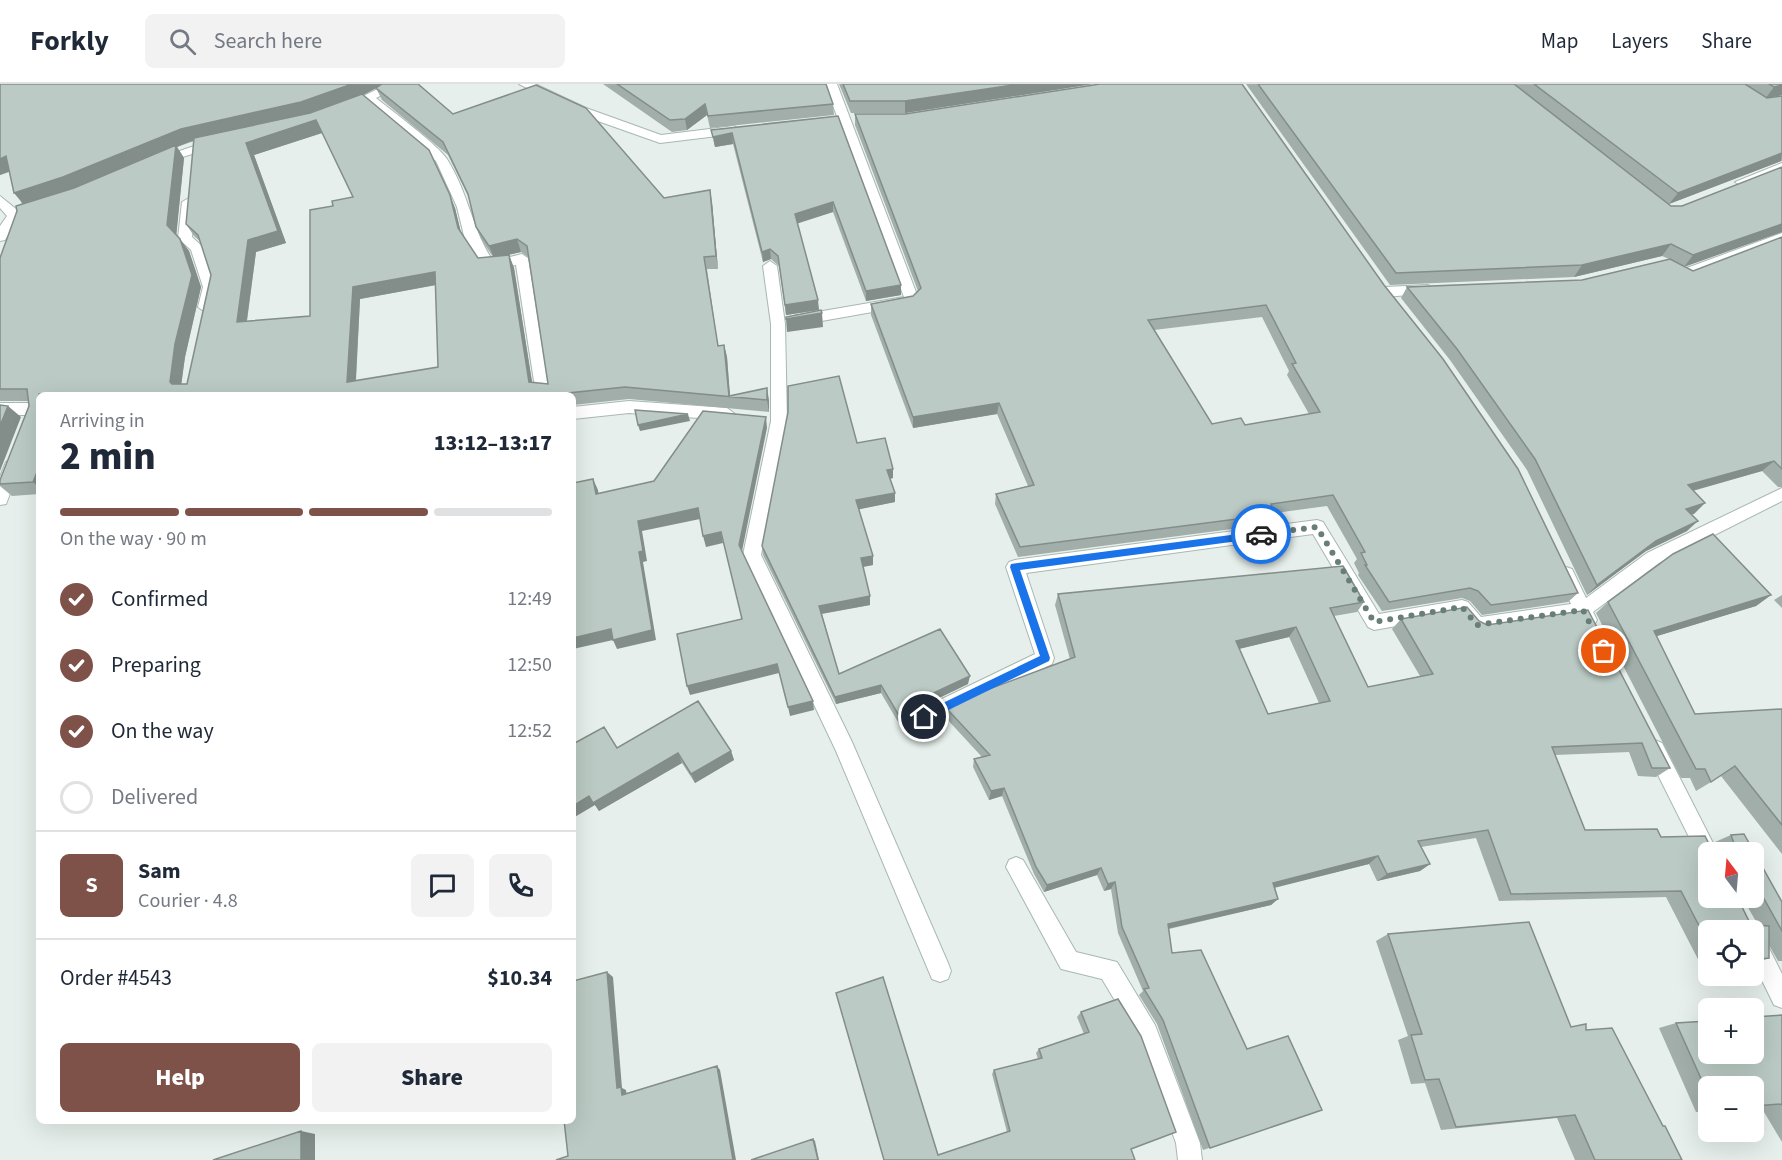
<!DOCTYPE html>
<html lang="en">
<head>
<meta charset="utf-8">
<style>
	body { margin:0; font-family:"Source Sans 3",sans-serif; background:#f2f2f3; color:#1f2937; height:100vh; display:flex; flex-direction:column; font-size:22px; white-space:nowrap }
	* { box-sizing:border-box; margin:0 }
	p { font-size:20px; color:#747a83 }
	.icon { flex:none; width:33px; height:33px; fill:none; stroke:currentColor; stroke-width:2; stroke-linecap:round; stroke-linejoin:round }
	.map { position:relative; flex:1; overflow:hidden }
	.side { position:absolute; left:36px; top:308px; width:540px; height:732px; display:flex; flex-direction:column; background:#fff; border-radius:9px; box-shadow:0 6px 24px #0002 }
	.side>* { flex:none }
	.needle { width:39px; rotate:344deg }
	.controls { position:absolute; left:1698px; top:758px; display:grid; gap:12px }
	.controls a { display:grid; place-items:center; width:66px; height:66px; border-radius:9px; background:#fff; box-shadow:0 6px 24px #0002; font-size:30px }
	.pin { position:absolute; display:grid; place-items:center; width:51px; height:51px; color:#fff; margin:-26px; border:3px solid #fff; border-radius:50%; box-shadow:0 2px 6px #0007 }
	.courier { position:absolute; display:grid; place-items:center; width:60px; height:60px; margin:-30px; border:4px solid #1a73e8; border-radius:50%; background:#fff; color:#222; box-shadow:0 2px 8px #0007 }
	.headline em { font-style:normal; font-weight:800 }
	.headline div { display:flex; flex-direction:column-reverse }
	.headline { display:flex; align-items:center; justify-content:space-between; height:102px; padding:0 24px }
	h1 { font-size:39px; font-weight:800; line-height:45px }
	.bar { display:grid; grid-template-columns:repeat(4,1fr); gap:9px 6px; align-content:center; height:72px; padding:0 24px }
	.bar i { height:8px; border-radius:4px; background:#e0e1e3 }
	.bar .current { background:#7f5249 }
	.bar p { grid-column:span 4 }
	.line { display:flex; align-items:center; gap:15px; padding:0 24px; border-top:2px solid #e0e1e3 }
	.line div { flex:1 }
	.round { display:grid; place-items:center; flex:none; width:63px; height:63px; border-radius:9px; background:#f2f2f3 }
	ol { padding:0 24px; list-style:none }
	li { display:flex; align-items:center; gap:18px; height:66px }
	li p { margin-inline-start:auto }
	li .icon { padding:6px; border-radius:50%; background:#7f5249; color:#fff; stroke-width:4 }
	li:last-child { color:#747a83 }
	li i { width:33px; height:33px; border:3px solid #e0e1e3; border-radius:50% }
	.primary-button { display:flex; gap:12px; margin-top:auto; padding:12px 24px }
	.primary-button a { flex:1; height:69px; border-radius:9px; background:#7f5249; color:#fff; font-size:24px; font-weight:800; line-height:69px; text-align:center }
	.primary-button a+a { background:#f2f2f3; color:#1f2937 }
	header { display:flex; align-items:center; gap:36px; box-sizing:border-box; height:84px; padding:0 30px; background:#fff; border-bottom:2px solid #e0e1e3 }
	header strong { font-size:28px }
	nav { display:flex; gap:33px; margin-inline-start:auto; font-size:21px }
	.search { width:420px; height:54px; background:#f2f2f3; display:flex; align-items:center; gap:15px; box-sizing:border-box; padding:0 21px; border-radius:9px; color:#747a83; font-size:22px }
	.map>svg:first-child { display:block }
</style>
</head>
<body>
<header>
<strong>Forkly</strong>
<div class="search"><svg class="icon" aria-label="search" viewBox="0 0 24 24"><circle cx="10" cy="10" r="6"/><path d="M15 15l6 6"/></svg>Search here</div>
<nav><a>Map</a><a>Layers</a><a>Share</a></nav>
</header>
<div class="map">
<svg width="1782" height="1076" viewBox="0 0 1782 1076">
	<rect width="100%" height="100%" fill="#e6efeb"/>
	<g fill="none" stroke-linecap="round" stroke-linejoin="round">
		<defs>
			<path id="minor" d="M388,0H404L376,14C392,27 438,61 447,75C468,108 472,145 493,177L522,170L529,175L551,310H536L516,181L485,185L465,156L457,123L436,77L367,19L345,28L339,24Z
				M519,0H535L586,24L661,51L734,42L740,46L734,50L660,59L578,30Z
				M825,0H837L919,216L912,221L799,241L794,240L792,236L794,232L904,213Z
				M217,54L221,55V61L157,81L151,77Z
				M1782,79V87L1742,102L1735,98Z
				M0,112L16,125L39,118L46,122L19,134L5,156L0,157V142L7,132L0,124Z
				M189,114L196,118L192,153L204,164L217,203L212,223L205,228L198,223L203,203L191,166L178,154L182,118Z
				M1782,149V158L1688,194H1678L1664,184L1671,179L1684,185Z
				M770,177L777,182L785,240L787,337L761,471L852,658L948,879L951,887L948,895L940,898L932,895L836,667L743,471L771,337V240L763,182Z
				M1428,201L1435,206L1433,209L1385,213L1378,208L1385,203Z
				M629,317L727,324L735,330L727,336L629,329L573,335V323Z
				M0,319H39V331H0Z
				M12,376L20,382L8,415L6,420L0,421V393L6,378Z
				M1782,404V417L1659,479L1593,528L1597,536L1594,541L1588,544L1582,541L1578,534L1477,549L1471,546L1458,531L1374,546L1368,543L1313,450L1026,489L1054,574L1052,580L931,639L924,642L917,639L914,633L917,627L1035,570L1006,483L1009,478L1015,476L1317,436L1323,438L1379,530L1462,516L1468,518L1481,533L1571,520L1557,490L1560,485L1566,483L1572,485L1586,514L1647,469Z
				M1655,656L1662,659L1715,763L1717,768H1708V780L1701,777L1645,665L1648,659Z
				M1016,773L1023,776L1076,868L1117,878L1155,941L1200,1059L1202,1076H1178L1176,1059L1138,955L1102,895L1061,885L1006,783L1009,776Z
				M1754,847L1762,850L1782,890V924L1774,921L1754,880Z"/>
		</defs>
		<use href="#minor" stroke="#a8b8b2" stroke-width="2"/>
		<use href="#minor" fill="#fff" fill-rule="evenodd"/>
	</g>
	<path fill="#a1aea9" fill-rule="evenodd" d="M0,0H418L453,30L664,114L712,118L718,185H707L718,262L724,261L727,273L730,312L769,316V328L629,315L573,321V310H39V410L12,412L0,402V396L29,322L28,317H0V174L22,120L9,88L0,91ZM376,4L382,16L448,71L469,114L476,143L481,155L493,173L478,174L461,149L455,124L363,11ZM322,49L353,113L333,122L310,232L247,237L256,168L286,159L254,71ZM194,57L186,140L194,152L200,157L211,191L187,300H181L185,273L201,203L189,167L176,151L184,74L177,63ZM521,168L528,173L548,300L532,299L514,184L509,171H507ZM436,201L438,283L356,297L360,215Z
		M603,0H826L833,20L834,31L710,44L707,31L687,46L672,48Z
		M839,0H1093L905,29H851Z
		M1100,0L1578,509L1568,518L1482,531L1470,517L1462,514L1382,527L1358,491L1359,489L1354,479L1357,475L1327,422L1275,429L1270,440L1018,473L995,420L996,410L1028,402L997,330L913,344L871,231V220L913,212L918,207L855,41V30H905ZM1262,233L1289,287L1287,291L1309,330L1245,341L1212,340L1154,246Z
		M1246,0H1782V11L1766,14L1782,12V77H1781L1669,120L1671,122H1682L1782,83V148L1684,182L1693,187L1782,153V403H1778L1762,387L1693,407L1694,430H1692L1687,447L1646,467L1587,511L1527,386L1450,276L1401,214L1407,203L1582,196L1669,175L1662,172L1574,193L1390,201Z
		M838,32L901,201V211L866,217L833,128L797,139L819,226L786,231L779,182L771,175L763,178L733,60L715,63L711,46Z
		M857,359L893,385V394L890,395L895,409V418L858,425L873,472V481L863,483L870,512V521L822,530L839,590L968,600L916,625L914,629L913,637L901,643L881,609L836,620L763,471L762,462Z
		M1343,482L1364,518L1357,528L1334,532L1368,603L1420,592L1392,545L1401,535L1467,523L1479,537L1487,541L1588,526L1670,684L1656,693L1638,692L1629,668L1555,671L1585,746L1657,745L1661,753L1705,752L1713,768H1708V813H1737L1751,841H1758L1742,813H1754V768H1715L1718,767L1715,758L1731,751L1744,750L1782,818V877H1778L1769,861V874L1754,879V846H1708V884L1703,885L1666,813L1499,817L1476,754L1421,763L1430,780L1420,787L1377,797L1369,780L1275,803L1278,815L1271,821L1169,845L1172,869L1201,866L1247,965L1288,952L1322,1026L1203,1066L1157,940L1139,911L1143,907L1118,849L1111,805L1104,807L1097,791L1044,808L1034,790L1002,712L989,716L973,683L974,675L982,673L946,634L947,625L981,608L1070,575L1055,521L1058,510ZM1289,553L1319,619L1268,630L1239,565Z
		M1771,511L1756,522L1656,552L1695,630L1782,625V770L1721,692L1696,707L1690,694H1681L1596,529L1608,518Z
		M1782,511V524L1774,516Z
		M617,664L731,667L734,676L695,699L682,679L599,727L595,721Z
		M1388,850L1571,943L1586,946L1663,1042L1682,1076H1575L1557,1034L1441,1046L1425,999L1411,1000L1398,956L1408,952L1376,857Z
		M1118,915L1131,1065L938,1071L1007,1048L992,990L994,986L1038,975L1036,969L1039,965L1084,950L1077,933L1081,928Z
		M1782,931V1058L1761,1023H1754V1002H1708V1027L1696,1028L1659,944L1676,939Z"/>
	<path fill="#838d89" d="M352,0H384L365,10L307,31L189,58L177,63L184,74L176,154L72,106L24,121L14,109L181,45Z
		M1020,0H1093L905,29V17Z
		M1782,1V11L1765,15L1774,3Z
		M705,20L707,31L687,46L685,35Z
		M316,36L322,49L254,71L286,159L256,168L245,250L237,238L246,59Z
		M732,49L733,60L715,63L713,53Z
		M1782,69L1781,77L1669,120L1678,109Z
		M6,72L16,85L0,91V75Z
		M710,106L712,118L718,185L716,172Z
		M450,111L455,124L463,157L458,144Z
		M833,118V128L796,140L795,130Z
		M1782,140V148L1684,183L1693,171Z
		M180,155L189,167L201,203L185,273L180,310L170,298Z
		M517,155L521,168L494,174L489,162Z
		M1671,160L1662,172L1574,193L1582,181Z
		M770,165L771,175L763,178L762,168Z
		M509,171L514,184L534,310L529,298Z
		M435,188L441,200L360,215L355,310L347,298L353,203Z
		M901,201V211L866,217V207Z
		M818,216L819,226L786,231L785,221Z
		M822,229L823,243L787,248L786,235Z
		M724,261L727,273L730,312H729Z
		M767,304L769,316V328L767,316Z
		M999,319L997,330L913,344V333Z
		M8,322L21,333L0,387V342Z
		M688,330L690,337L640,347L638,341Z
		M766,333L767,344L741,472L739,461Z
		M1774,377L1762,387L1677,411L1688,401Z
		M39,383V403L33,398Z
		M893,385V394L887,395V386Z
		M593,395L598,406L600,421L596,410Z
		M895,409V418L856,426V416Z
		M1705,419L1694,430L1675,435L1686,425Z
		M698,424L700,435L642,447L647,477L643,478L656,556L617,565L613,556L573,565V554L638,437Z
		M1698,437L1687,447L1646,467L1587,511L1597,501L1656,457Z
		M721,448L723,459L706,463L703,452Z
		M873,472V481L862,483L861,474Z
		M1771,511L1756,522L1641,557L1654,547Z
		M870,512V521L820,530L819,522Z
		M1296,543L1289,553L1230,567L1236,557Z
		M777,580L779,589L690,611L687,602Z
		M970,592L968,600L916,625L913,629V637L901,643V635L912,624L916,617Z
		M881,601V609L836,620L835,613Z
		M813,617L814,626L790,632L788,623Z
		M731,667L734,676L695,699L691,690Z
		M678,669L682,679L599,727L595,721L573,734V722L589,712Z
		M1004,704L1002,712L989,716L991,707Z
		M1378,772L1369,780L1266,806L1273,799Z
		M1430,780L1420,787L1377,797L1387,790Z
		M1101,784L1097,791L1044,808L1047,801Z
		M1115,798L1111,805L1104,807L1108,800Z
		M1278,815L1271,821L1162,846L1168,840Z
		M607,888L613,893L622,1004L626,1006L627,1014L622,1011L617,1004Z
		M717,982L720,986L736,1076H733Z
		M301,1047L315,1050V1076H301Z
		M813,1055L815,1057L819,1076H818Z"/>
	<path fill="#bbcac4" stroke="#838d89" stroke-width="1.5" fill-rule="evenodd" d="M0,0H352L301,18L181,45L63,93L14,109L6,72L0,75Z
		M382,0H418L453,30L536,1L586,24L664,114L710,106L716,172L704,173L718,262L724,261L729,312L767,304V316L625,303L568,309V310H39V383L33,398L0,400V396L29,322L27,305H0V174L17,127L16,122L74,104L176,61L167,141L180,155L192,191L175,260L170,298L172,300H187L211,191L198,151L186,140L194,54L310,29L362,10L429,66L450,111L458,144L478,174L509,171L529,298L548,300L527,162L517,155L489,162L476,143L468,110L443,58L376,4ZM316,36L353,113L332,117L333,122L310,126V232L237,238L248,156L278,147L246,59ZM435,188L438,283L347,298L353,203Z
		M617,0H826L833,20L708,32L705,20L685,35L670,36Z
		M843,0H1020L905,17H850Z
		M1100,0H1242L1384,201L1443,275L1518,385L1578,509L1491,521L1478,507L1470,504L1389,518L1365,481H1367L1361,469L1365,468L1333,411L1271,420L1275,430L1020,463L996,410L1034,401L999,319L913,333L871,220L913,212L921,204L855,30H905ZM1266,221L1296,279L1292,280L1320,328L1245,341L1241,334L1212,340L1148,236Z
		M1258,0H1514L1671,122H1682L1782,83V140L1693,171L1671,160L1582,181L1396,189Z
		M1534,0H1745L1767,14L1782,12V69L1678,109Z
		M1769,0H1782V1L1774,3Z
		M838,32L901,201L866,207L833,118L795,130L818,216L785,221L778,172L770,165L762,168L732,49L713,53L711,46Z
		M1782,153V385L1774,377L1688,401L1705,419L1686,425L1698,437L1656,457L1597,501L1535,375L1457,265L1407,203L1582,196L1670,175L1693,187Z
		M821,226L822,229L786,235V233Z
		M839,292L857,359L885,354L893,385L887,386L895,409L856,416L873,472L861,474L870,512L819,522L839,590L940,545L970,592L916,617L912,624L914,629L901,635L881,601L835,613L762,462L788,328V302Z
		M0,321L8,322L0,342Z
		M635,326L688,330L638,341Z
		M703,327L766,333L739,461L813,617L788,623L777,580L687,602L677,550L742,535L721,448L703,452L698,424L638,437L643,467L639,468L652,546L613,556L611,545L573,554V399L593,395L596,410L654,397Z
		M1713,450L1771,511L1654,547L1695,630L1782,625V741L1735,682L1711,698L1705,685H1696L1608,518L1673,470Z
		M1343,482L1364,518L1330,524L1368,603L1433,590L1401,535L1467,523L1479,537L1487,541L1588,526L1670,684H1652L1642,659L1552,663L1585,746L1657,745L1661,753L1705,752L1713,768H1708V813H1737L1751,841L1769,842V874L1754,876V846H1708V859L1681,807L1511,810L1488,746L1418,757L1430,780L1387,790L1378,772L1273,799L1278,815L1168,840L1172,869L1201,866L1247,965L1288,952L1322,1026L1210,1064L1163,936L1144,905L1149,904L1122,843L1115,798L1108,800L1101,784L1047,801L1036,783L1004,704L991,707L974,675L990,671L947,625L981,608L1075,573L1058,510ZM1296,543L1330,617L1268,630L1236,557Z
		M698,617L731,667L691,690L678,669L593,719L589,712L573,722V660L604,643L617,664Z
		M1744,750L1782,818V847L1758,804H1754V768H1725L1726,763L1735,762L1731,751Z
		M1529,838L1571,943L1586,940V946L1612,944L1663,1042H1665L1682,1076H1595L1575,1031L1456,1043L1439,995L1425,996L1411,951L1422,950L1388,850Z
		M607,888L617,1004L621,1003L622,1011L717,982L733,1076H556L568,1072L564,1036H573V897Z
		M883,893L938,1071L1010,1047L994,986L1042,974L1039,965L1089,948L1081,928L1118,915L1141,952L1176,1048L1131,1065L1135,1076H884L836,909Z
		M1782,931V1021L1781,1020L1754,1022V1002H1708V1010L1676,939L1708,937V969H1754V933Z
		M301,1047V1076H213Z
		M813,1055L818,1076H751Z"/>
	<path fill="#1a73e8" d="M1261,447L1265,450L1261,454L1020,486L1050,574L1049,577L928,636H920V630L1040,572L1010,483L1011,480Z"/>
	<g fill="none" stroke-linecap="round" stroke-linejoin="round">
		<path stroke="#687f78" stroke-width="6" stroke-dasharray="0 10.8" d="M1261,450L1317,443L1374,538L1462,523L1477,541L1583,526L1604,567"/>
	</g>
</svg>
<div class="controls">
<a><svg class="needle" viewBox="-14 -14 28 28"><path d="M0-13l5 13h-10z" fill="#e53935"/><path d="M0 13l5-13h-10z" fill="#747a83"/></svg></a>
<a><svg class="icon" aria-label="locate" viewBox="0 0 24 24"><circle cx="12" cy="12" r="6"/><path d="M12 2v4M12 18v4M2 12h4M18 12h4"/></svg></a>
<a>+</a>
<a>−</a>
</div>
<div class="pin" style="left:1604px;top:567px;background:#ea580c"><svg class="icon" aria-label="bag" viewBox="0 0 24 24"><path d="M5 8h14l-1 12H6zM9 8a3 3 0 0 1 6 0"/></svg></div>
<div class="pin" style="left:924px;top:633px;background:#1f2937"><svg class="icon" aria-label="home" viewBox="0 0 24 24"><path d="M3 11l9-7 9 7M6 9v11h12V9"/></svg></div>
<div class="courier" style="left:1261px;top:450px"><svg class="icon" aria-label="car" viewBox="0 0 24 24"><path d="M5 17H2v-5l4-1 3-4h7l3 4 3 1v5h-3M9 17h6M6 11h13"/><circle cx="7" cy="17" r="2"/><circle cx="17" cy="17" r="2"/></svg></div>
<section class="side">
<div class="headline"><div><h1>2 min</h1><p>Arriving in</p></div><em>13:12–13:17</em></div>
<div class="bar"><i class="current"></i><i class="current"></i><i class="current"></i><i></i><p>On the way · 90 m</p></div>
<ol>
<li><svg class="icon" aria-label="check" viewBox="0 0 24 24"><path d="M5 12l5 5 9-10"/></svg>Confirmed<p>12:49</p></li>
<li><svg class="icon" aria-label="check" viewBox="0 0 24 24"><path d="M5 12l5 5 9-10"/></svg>Preparing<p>12:50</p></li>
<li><svg class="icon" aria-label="check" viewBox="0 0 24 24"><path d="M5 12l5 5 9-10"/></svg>On the way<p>12:52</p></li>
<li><i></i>Delivered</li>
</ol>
<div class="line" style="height:108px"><b class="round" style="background:#7f5249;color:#fff">S</b><div><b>Sam</b><p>Courier · 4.8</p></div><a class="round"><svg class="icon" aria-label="chat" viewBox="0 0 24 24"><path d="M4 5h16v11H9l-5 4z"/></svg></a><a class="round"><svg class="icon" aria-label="phone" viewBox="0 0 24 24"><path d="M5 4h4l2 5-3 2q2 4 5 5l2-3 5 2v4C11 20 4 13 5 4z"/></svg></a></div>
<div class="line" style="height:78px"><div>Order #4543</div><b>$10.34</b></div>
<div class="primary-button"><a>Help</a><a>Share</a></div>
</section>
</div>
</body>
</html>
